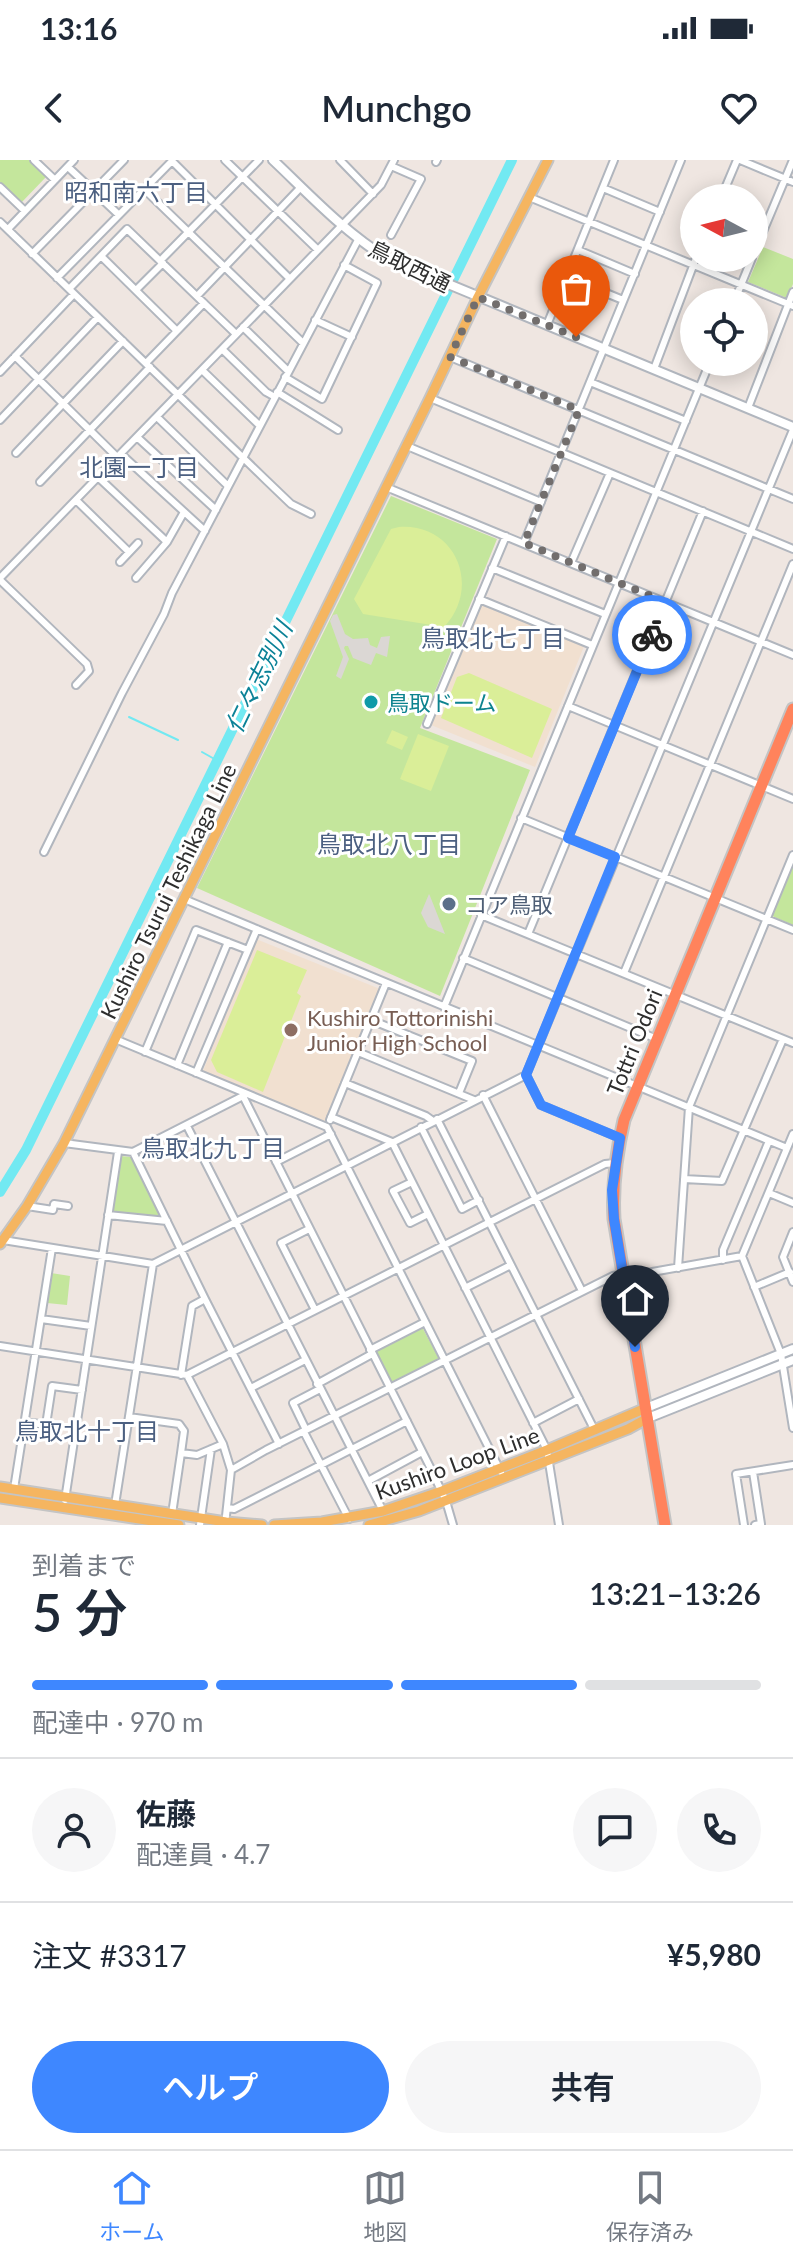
<!DOCTYPE html>
<html lang="ja">
<head>
<meta charset="utf-8">
<style>
	body { margin:0; font-family:Lato,"Noto Sans JP",sans-serif; background:#f6f6f7; color:#1f2937; height:100vh; display:flex; flex-direction:column; font-size:30px; white-space:nowrap }
	* { box-sizing:border-box; margin:0 }
	p { font-size:26px; color:#747a83 }
	.icon { flex:none; width:44px; height:44px; fill:none; stroke:currentColor; stroke-width:2; stroke-linecap:round; stroke-linejoin:round }
	.map { position:relative; height:1365px; overflow:hidden }
	.side { display:flex; flex-direction:column; background:#fff; flex:1 }
	.side>* { flex:none }
	.needle { width:52px; rotate:277deg }
	.tools { position:absolute; left:680px; top:24px; display:grid; gap:16px }
	.tools a { display:grid; place-items:center; width:88px; height:88px; border-radius:50%; background:#fff; box-shadow:0 4px 20px #0003; font-size:40px }
	.pin { position:absolute; display:grid; place-items:center; width:68px; height:68px; color:#fff; margin:-82px -34px; border-radius:50% 50% 50% 0; rotate:-45deg; box-shadow:0 0 8px #0007 }
	.pin .icon { rotate:45deg }
	.courier { position:absolute; display:grid; place-items:center; width:80px; height:80px; margin:-40px; border:6px solid #3e87ff; border-radius:50%; background:#fff; color:#222; box-shadow:0 2px 10px #0007 }
	.head em { font-style:normal; font-weight:600 }
	.head div { display:flex; flex-direction:column-reverse }
	.head { display:flex; align-items:center; justify-content:space-between; height:136px; padding:0 32px }
	h1 { font-size:52px; font-weight:600; line-height:60px }
	.bar { display:grid; grid-template-columns:repeat(4,1fr); gap:12px 8px; align-content:center; height:96px; padding:0 32px }
	.bar i { height:10px; border-radius:6px; background:#e0e1e3 }
	.bar .current { background:#3e87ff }
	.bar p { grid-column:span 4 }
	.line { display:flex; align-items:center; gap:20px; padding:0 32px; border-top:2px solid #e0e1e3 }
	.line div { flex:1 }
	.round { display:grid; place-items:center; flex:none; width:84px; height:84px; border-radius:42px; background:#f6f6f7 }
	.action { display:flex; gap:16px; margin-top:auto; padding:16px 32px }
	.action a { flex:1; height:92px; border-radius:48px; background:#3e87ff; color:#fff; font-size:32px; font-weight:600; line-height:92px; text-align:center }
	.action a+a { background:#f6f6f7; color:#1f2937 }
	.status { display:flex; justify-content:space-between; align-items:center; height:56px; padding:0 40px; background:#fff; direction:ltr }
	.status svg { height:22px; fill:currentColor }
	header { display:flex; justify-content:space-between; align-items:center; height:104px; padding:0 32px; background:#fff; font-size:36px; font-weight:600 }
	.dock { display:flex; justify-content:space-around; align-items:center; height:112px; border-top:2px solid #e0e1e3; background:#fff; font-size:22px; color:#747a83 }
	.dock a { display:grid; justify-items:center; gap:4px }
	.dock .current { color:#3e87ff }
	.map>svg:first-child { display:block }
</style>
</head>
<body>
<div class="status"><b>13:16</b><svg viewBox="0 0 49 12"><path d="M0 12V9h3v3zM5 12V6h3v6zM10 12V3h3v9zM15 12V0h3v12zM26 1h20v11H26zM47 4h2v5h-2z"/></svg></div>
<header><svg class="icon" aria-label="back" viewBox="0 0 24 24"><path d="M15 5l-7 7 7 7"/></svg>Munchgo<svg class="icon" aria-label="heart" viewBox="0 0 24 24"><path d="M12 20l-8-8c-3-5 5-10 8-4 3-6 11-1 8 4z"/></svg></header>
<div class="map">
<svg width="793" height="1365" viewBox="0 0 793 1365">
	<rect width="100%" height="100%" fill="#efe6e1"/>
	<path fill="#f1e0d0" d="M481,443L506,451L585,484L535,607L431,565Z
		M256,779L380,829L325,962L203,911Z"/>
	<path fill="#c4e69c" d="M0,0H29L46,17L21,43L0,22Z
		M763,87L793,99V124L787,138L748,122Z
		M391,336L497,379L420,568L530,610L440,836L197,728Z
		M793,706V765L772,756Z
		M120,996L132,997L161,1059L111,1053Z
		M51,1113L70,1116L67,1145L47,1143Z
		M421,1165L439,1199L391,1223L374,1189Z"/>
	<path fill="#daee98" d="M399,367C456,363 482,427 444,467L363,454L354,439L391,369Z
		M469,513L552,549L532,598L441,558L457,517Z
		M392,570L408,577L402,590L386,583Z
		M418,574L449,586L431,631L400,619Z
		M257,790L307,810L297,833L301,836L263,932L217,912L211,900Z"/>
	<path fill="#dbd7d4" d="M337,454L345,474L353,479L368,478L370,485L377,488L381,477L390,476L387,497L376,493L371,505L353,498L348,486H345L344,488L349,499L341,519L336,516L343,497L330,461L333,455Z
		M429,734L430,736L445,774L428,767L421,753Z"/>
	<g fill="none" stroke-linecap="round" stroke-linejoin="round">
		<path stroke="#72e9f2" stroke-width="2" d="M129,557L178,580
			M202,592L218,601"/>
		<path stroke="#72e9f2" stroke-width="10" d="M0,1032L26,990L512,0"/>
		<defs>
			<path id="street" d="M34,0L55,20
				M225,0L318,90
				M340,0L373,34
				M740,0L793,22
				M172,1L290,119
				M436,2L437,0
				M391,6L421,19L391,75
				M68,7L119,55
				M0,27L25,51
				M603,28L660,52
				M144,29L303,183
				M529,37L793,146
				M721,38L737,0
				M0,62L267,321L291,344L311,354
				M8,69L74,0
				M578,90L635,114
				M754,93L793,0
				M32,94L124,0
				M101,96L177,171L146,203
				M160,101L259,0
				M567,117L623,140
				M57,118L172,1
				M69,129L127,69L236,174
				M136,130L163,103
				M197,136L301,27
				M734,142L752,98
				M315,160L352,177
				M547,165L614,0
				M243,167L288,211
				M177,171L204,143
				M222,189L266,232L275,237
				M15,196L117,297
				M450,197L793,339
				M654,209L696,98
				M202,210L259,265
				M0,212L74,134
				M285,217L322,239L377,123L344,105
				M590,222L686,261
				M277,232L338,270
				M430,238L793,389
				M748,248L793,132
				M157,257L228,326
				M0,260L98,157
				M137,277L216,350
				M407,286L541,342
				M16,293L123,181
				M121,294L205,371
				M98,317L167,382
				M40,322L150,207
				M386,327L793,495
				M76,340L129,392
				M524,383L681,0
				M120,402L138,383
				M571,403L610,313
				M492,408L605,454
				M0,418L381,25L394,0
				M136,418L167,382L184,352
				M0,420L87,504L89,511L76,525
				M479,439L592,485
				M568,546L793,639
				M427,564L506,376
				M521,658L793,770
				M44,692L122,533L164,454L172,433L358,80
				M184,739L787,988
				M481,755L793,883
				M528,774L703,351
				M463,798L657,879
				M624,813L793,404
				M444,847L710,202
				M371,860L472,901L459,933
				M115,879L327,967L501,1312
				M145,892L196,770L248,790
				M358,892L474,940
				M177,905L228,782
				M196,913L257,769
				M526,915L541,945L620,978
				M345,923L426,956L433,961
				M483,935L582,1131
				M243,936L430,1307L446,1341L453,1365
				M331,957L392,982L547,1290L559,1365
				M437,959L594,1269
				M330,960L386,823
				M187,966L383,1351
				M421,967L462,1049L479,1040
				M793,974L742,1096L781,1194L793,1268
				M64,983L133,992L243,936L244,933
				M133,992L205,1139L279,1284
				M276,1002L331,974
				M684,1019L722,1021L783,879
				M412,1022L393,1031L410,1063L428,1054
				M769,1033L793,1043
				M27,1046L53,1050L54,1044L68,1046
				M108,1055L167,1061
				M309,1069L281,1083L315,1150
				M793,1072L783,1097L793,1122
				M3,1080L153,1104L526,915L793,270
				M723,1100V1090L769,981
				M678,1108L689,947L793,695
				M624,1117L742,1096
				M754,1127L790,1112
				M465,1128L511,1105
				M41,1159L91,1166
				M0,1186L187,1215L605,1004L615,1003
				M370,1190L425,1162
				M181,1215L192,1146L205,1139
				M187,1215L223,1284L231,1310L225,1365
				M317,1224L372,1194
				M251,1228L305,1200
				M129,1257L179,1264L184,1271L181,1293L197,1295L223,1284
				M25,1262L46,1265L52,1226L82,1230
				M533,1263L579,1239
				M306,1270L293,1243L320,1229
				M304,1272L349,1359
				M231,1310L266,1290L613,1116L623,1114
				M753,1312L761,1364L755,1365
				M368,1321L422,1292
				M14,1329L52,1088
				M65,1340L118,992
				M115,1345L153,1104
				M228,1348L234,1349L407,1261
				M172,1354L181,1293
				M200,1365L211,1289
				M744,1365L736,1314L793,1305"/>
			<path id="secondary" d="M273,0C310,35 344,72 388,99L793,267
				M646,1248L793,1189
				M648,1258L793,1200"/>
			<path id="primary" d="M0,1084L27,1046L64,983L430,238L478,137L548,0
				M0,1327L226,1362L262,1365
				M0,1338L179,1365
				M274,1365L322,1362L383,1351L442,1331L547,1290L646,1248
				M369,1365L419,1351L628,1269L648,1258"/>
			<path id="highway" d="M665,1365L614,1059C612,1025 616,994 624,960L793,549"/>
		</defs>
		<use href="#street" stroke="#b1b6be" stroke-width="10"/>
		<use href="#secondary" stroke="#b1b6be" stroke-width="12"/>
		<use href="#primary" stroke="#c4c4c4" stroke-width="13"/>
		<use href="#highway" stroke="#c4c4c4" stroke-width="15"/>
		<use href="#street" stroke="#fff" stroke-width="6"/>
		<use href="#secondary" stroke="#fff" stroke-width="8"/>
		<use href="#primary" stroke="#f5b560" stroke-width="9"/>
		<use href="#highway" stroke="#ff835c" stroke-width="11"/>
	</g>
	<g fill="none" stroke-linecap="round" stroke-linejoin="round">
		<path stroke="#726e6d" stroke-width="8" stroke-dasharray="0 14.4" d="M576,177L478,137L450,197L579,250L524,383L665,442L652,475"/>
		<path stroke="#3e87ff" stroke-width="10" d="M635,1187L614,1059L612,1030L620,978L541,945L526,915L615,697L568,678L652,475"/>
	</g>
	<circle fill="#0f9aa8" stroke="#fff" stroke-width="3" cx="371" cy="542" r="8"/>
	<circle fill="#5c6f8a" stroke="#fff" stroke-width="3" cx="449" cy="744" r="8"/>
	<circle fill="#8d6e63" stroke="#fff" stroke-width="3" cx="291" cy="870" r="8"/>
	<g text-anchor="middle" dominant-baseline="central" stroke-width="6" stroke-linejoin="round" paint-order="stroke">
		<g font-size="22" fill="#2e2e2e" stroke="#fff">
			<text transform="translate(410 106) rotate(26)">鳥取西通</text>
			<text transform="translate(168 731) rotate(-64)">Kushiro Tsurui Teshikaga Line</text>
			<text transform="translate(634 882) rotate(-68)">Tottri Odori</text>
			<text transform="translate(457 1303) rotate(-20)">Kushiro Loop Line</text>
		</g>
		<g font-size="22" fill="#0d838f" stroke="#fff" text-anchor="start">
			<text x="387" y="542">鳥取ドーム</text>
		</g>
		<g font-size="22" fill="#4e5e75" stroke="#fff" text-anchor="start">
			<text x="465" y="744">コア鳥取</text>
		</g>
		<g font-size="22" fill="#785e54" stroke="#fff" text-anchor="start">
			<text x="307" y="857">Kushiro Tottorinishi<tspan x="307" dy="25">Junior High School</tspan></text>
		</g>
		<g font-size="24" fill="#4c6081" stroke="#fff">
			<text x="136" y="31">昭和南六丁目</text>
			<text x="139" y="306">北園一丁目</text>
			<text x="493" y="477">鳥取北七丁目</text>
			<text x="389" y="683">鳥取北八丁目</text>
			<text x="213" y="987">鳥取北九丁目</text>
			<text x="87" y="1270">鳥取北十丁目</text>
		</g>
		<g font-size="24" font-style="italic" fill="#0b8297" stroke="#fff">
			<text transform="translate(258 517) rotate(-64)">仁々志別川</text>
		</g>
	</g>
</svg>
<div class="tools">
<a><svg class="needle" viewBox="-14 -14 28 28"><path d="M0-13l5 13h-10z" fill="#e53935"/><path d="M0 13l5-13h-10z" fill="#747a83"/></svg></a>
<a><svg class="icon" aria-label="locate" viewBox="0 0 24 24"><circle cx="12" cy="12" r="6"/><path d="M12 2v4M12 18v4M2 12h4M18 12h4"/></svg></a>
</div>
<div class="pin" style="left:576px;top:177px;background:#ea580c"><svg class="icon" aria-label="bag" viewBox="0 0 24 24"><path d="M5 8h14l-1 12H6zM9 8a3 3 0 0 1 6 0"/></svg></div>
<div class="pin" style="left:635px;top:1187px;background:#1f2937"><svg class="icon" aria-label="home" viewBox="0 0 24 24"><path d="M3 11l9-7 9 7M6 9v11h12V9"/></svg></div>
<div class="courier" style="left:652px;top:475px"><svg class="icon" aria-label="bike" viewBox="0 0 24 24"><circle cx="6" cy="16" r="4"/><circle cx="18" cy="16" r="4"/><path d="M6 16l4-8h5l3 8M10 8l3 8H6M13 5h3"/></svg></div>
</div>
<section class="side">
<div class="head"><div><h1>5 分</h1><p>到着まで</p></div><em>13:21–13:26</em></div>
<div class="bar"><i class="current"></i><i class="current"></i><i class="current"></i><i></i><p>配達中 · 970 m</p></div>
<div class="line" style="height:144px"><a class="round"><svg class="icon" aria-label="person" viewBox="0 0 24 24"><circle cx="12" cy="8" r="4"/><path d="M4 21q1-7 8-7t8 7"/></svg></a><div><b>佐藤</b><p>配達員 · 4.7</p></div><a class="round"><svg class="icon" aria-label="chat" viewBox="0 0 24 24"><path d="M4 5h16v11H9l-5 4z"/></svg></a><a class="round"><svg class="icon" aria-label="phone" viewBox="0 0 24 24"><path d="M5 4h4l2 5-3 2q2 4 5 5l2-3 5 2v4C11 20 4 13 5 4z"/></svg></a></div>
<div class="line" style="height:104px"><div>注文 #3317</div><b>¥5,980</b></div>
<div class="action"><a>ヘルプ</a><a>共有</a></div>
</section>
<nav class="dock">
<a class="current"><svg class="icon" aria-label="home" viewBox="0 0 24 24"><path d="M3 11l9-7 9 7M6 9v11h12V9"/></svg>ホーム</a>
<a><svg class="icon" aria-label="map" viewBox="0 0 24 24"><path d="M3 6l6-2 6 2 6-2v14l-6 2-6-2-6 2zM9 4v14M15 6v14"/></svg>地図</a>
<a><svg class="icon" aria-label="saved" viewBox="0 0 24 24"><path d="M7 4h10v16l-5-4-5 4z"/></svg>保存済み</a>
</nav>
</body>
</html>
